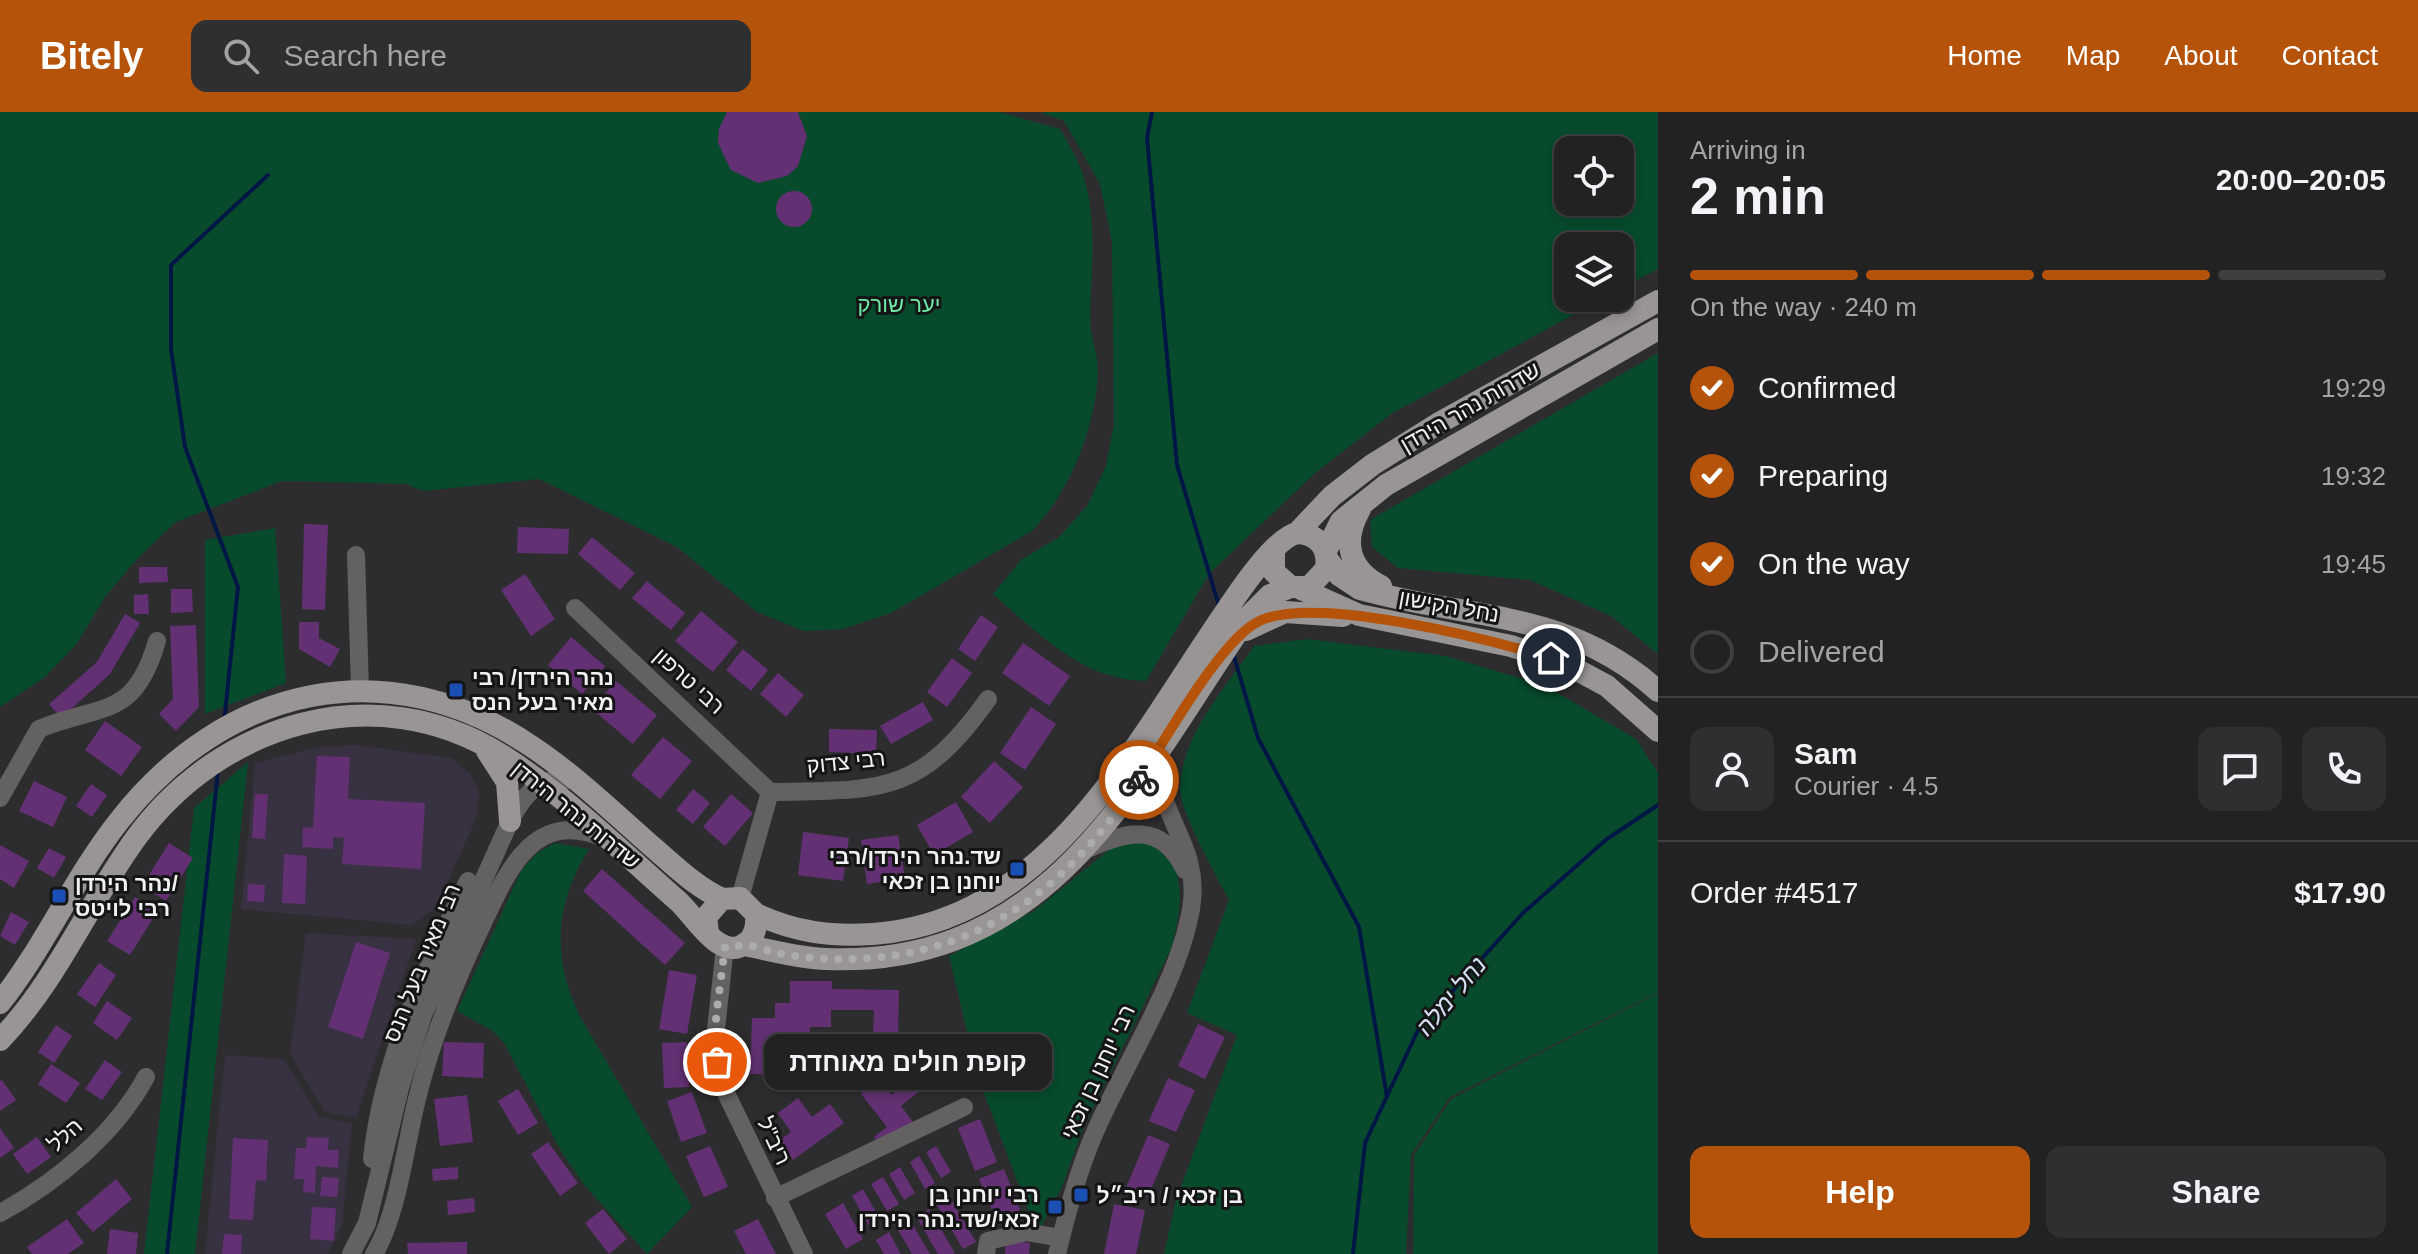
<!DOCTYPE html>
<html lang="en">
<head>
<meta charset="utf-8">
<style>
	body { margin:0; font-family:Helvetica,"Noto Sans Hebrew",sans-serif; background:#2e2f30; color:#f1f3f6; height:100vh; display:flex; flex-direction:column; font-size:30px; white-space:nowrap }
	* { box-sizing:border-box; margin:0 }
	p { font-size:26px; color:#a2a4a6 }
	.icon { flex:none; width:44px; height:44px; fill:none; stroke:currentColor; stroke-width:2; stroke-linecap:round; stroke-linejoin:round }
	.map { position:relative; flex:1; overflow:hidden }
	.side { display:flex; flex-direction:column; background:#222223; width:760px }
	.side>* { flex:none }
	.fabs { position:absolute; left:1554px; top:24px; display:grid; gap:16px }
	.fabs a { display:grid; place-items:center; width:80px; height:80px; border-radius:16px; background:#222223; box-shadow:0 4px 12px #0003,0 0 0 2px #3f3f41; font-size:40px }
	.pin { position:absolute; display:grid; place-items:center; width:68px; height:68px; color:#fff; margin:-34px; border:4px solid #fff; border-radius:50%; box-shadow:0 2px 8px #0007 }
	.courier { position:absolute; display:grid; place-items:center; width:80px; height:80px; margin:-40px; border:6px solid #b45309; border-radius:50%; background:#fff; color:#222; box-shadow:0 2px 10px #0007 }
	.bubble { position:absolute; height:56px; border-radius:16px; background:#222223; box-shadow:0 4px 12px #0003,0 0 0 2px #3f3f41; font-size:26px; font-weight:600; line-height:56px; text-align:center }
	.overview em { font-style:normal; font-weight:600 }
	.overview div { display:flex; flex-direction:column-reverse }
	.overview { display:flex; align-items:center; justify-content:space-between; height:136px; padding:0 32px }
	h1 { font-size:52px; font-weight:600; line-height:60px }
	.bar { display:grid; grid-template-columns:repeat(4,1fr); gap:12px 8px; align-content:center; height:96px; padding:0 32px }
	.bar i { height:10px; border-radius:6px; background:#3f3f41 }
	.bar .current { background:#b45309 }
	.bar p { grid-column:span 4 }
	.line { display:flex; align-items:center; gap:20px; padding:0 32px; border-top:2px solid #3f3f41 }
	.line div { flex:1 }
	.round { display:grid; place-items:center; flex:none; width:84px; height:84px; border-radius:16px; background:#2e2f30 }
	ol { padding:0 32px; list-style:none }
	li { display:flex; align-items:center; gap:24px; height:88px }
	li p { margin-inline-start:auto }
	li .icon { padding:8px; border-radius:50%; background:#b45309; color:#fff; stroke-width:4 }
	li:last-child { color:#a2a4a6 }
	li i { width:44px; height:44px; border:4px solid #3f3f41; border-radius:50% }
	.primary-button { display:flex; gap:16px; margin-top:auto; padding:16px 32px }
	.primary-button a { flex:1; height:92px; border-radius:16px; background:#b45309; color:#fff; font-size:32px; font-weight:600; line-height:92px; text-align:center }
	.primary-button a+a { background:#2e2f30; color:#f1f3f6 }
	header { display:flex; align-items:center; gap:48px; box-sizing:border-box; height:112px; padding:0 40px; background:#b45309; color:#fff }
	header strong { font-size:38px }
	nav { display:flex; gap:44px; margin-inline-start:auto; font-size:28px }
	.search { width:560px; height:72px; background:#2e2f30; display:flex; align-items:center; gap:20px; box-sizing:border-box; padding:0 28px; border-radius:16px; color:#a2a4a6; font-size:30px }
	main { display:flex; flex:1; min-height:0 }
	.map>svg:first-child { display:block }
</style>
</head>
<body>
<header>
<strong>Bitely</strong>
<div class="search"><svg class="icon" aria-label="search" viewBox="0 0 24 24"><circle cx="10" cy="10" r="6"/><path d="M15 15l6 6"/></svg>Search here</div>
<nav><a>Home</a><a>Map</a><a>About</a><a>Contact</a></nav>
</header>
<main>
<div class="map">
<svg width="1658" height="1142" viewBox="0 0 1658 1142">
	<rect width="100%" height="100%" fill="#2d2d2f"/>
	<path fill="#383141" d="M356,633L451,646L470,662L479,678L477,704L437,794L412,813L241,797L255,651L320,635Z
		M306,821L416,827L356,1006L325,1000L290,942Z
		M225,943L284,947L319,1005L352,1011L342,1112L328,1142H205Z"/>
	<path fill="#074a2c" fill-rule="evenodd" d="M0,0H999L1060,17C1067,29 1075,42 1080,55C1099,100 1091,159 1090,206C1090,224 1098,242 1098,260C1096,314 1070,380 1032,419L891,501L843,517L804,519L757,500L677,435L539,367L423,379L406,372L282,369L176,410L137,447L105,485L76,533L45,565L0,595Z
		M1040,0H1658V157L1620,177V134H1568V186H1604L1391,302L1314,362L1209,462L1146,569C1083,569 1038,521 993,482L1022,447L1058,426L1087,394L1106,354L1114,312L1112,130L1100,72L1064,9ZM1568,38H1620V90H1568Z
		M1658,241V542L1611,504L1530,468L1398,456L1372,435L1370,408Z
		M275,416L286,571L205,602V428Z
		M1307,527L1445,544L1544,573L1636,627L1658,661V880L1450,985L1411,1043L1406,1142H1164L1176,1088L1237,923L1187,901L1229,788C1218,766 1178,697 1180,675C1183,621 1225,576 1254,534Z
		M248,650L195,1142H144L194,696Z
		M1139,728C1191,745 1183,792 1171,837L1083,1016L1062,1075L1037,1122L978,965L949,844L1034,799L1115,733Z
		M555,731L589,737C554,793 552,844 579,903L692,1095L647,1142L585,1074L561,1039L504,931L493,919L457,899L522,757L537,741Z
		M1658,881V1142H1413L1414,1043L1451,987Z"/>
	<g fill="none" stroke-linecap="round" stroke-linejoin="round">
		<path stroke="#001745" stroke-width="4" d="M1152,0L1147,26L1177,353L1219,494
			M1233,541L1258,626L1359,815L1387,985
			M224,611L238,475L185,335L171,237V153L268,63
			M167,1142L218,659
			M1353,1142L1365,1031L1419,916L1523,801L1607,727L1658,693"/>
	</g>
	<path fill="#633173" d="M727,0H798L807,24L798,54L787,64L758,71L731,58L718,31L719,17Z
		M776 97a18 18 0 1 1 36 0a18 18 0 1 1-36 0Z
		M304,412L328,413L325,498L302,497Z
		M518,415L569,417L568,442L517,441Z
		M592,425L635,461L620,478L578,442Z
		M139,455H167L168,470L139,471Z
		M525,462L555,507L531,524L501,478Z
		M647,469L685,501L671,518L632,486Z
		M171,477H192L193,500L171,501Z
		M148,482L149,502H134V483Z
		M701,499L738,530L713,560L675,529Z
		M125,502L140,511L110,562L61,606L49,592L97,550Z
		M981,503L998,515L975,549L958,537Z
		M299,510H319V526L340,537L330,555L299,537Z
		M196,513L199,595L176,619L159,602L173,587L170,514Z
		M571,525L605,554L582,582L548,553Z
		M1023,531L1070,564L1049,594L1002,561Z
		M743,537L768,558L751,579L726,558Z
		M952,546L972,561L947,595L927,580Z
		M778,561L804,583L786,605L760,582Z
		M616,569L657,603L633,632L592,597Z
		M923,590L933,608L891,632L880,614Z
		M1031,595L1056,612L1025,658L1000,641Z
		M105,609L142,635L121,664L85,638Z
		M829,617L877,618L876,642L829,640Z
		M663,625L692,649L660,687L631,663Z
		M317,644L350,645L348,687L425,691L421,757L342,752L344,726L333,725V737L302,735L303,715L313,716Z
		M994,649L1023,675L990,711L961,685Z
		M34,669L67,685L53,715L19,699Z
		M91,672L107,683L92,705L76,694Z
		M693,677L710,691L693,712L676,698Z
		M255,682H268L265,727L252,726Z
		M731,682L753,701L725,734L703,715Z
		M956,690L973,720L934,743L917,713Z
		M803,720L849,726L843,769L798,763Z
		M898,723L905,766L867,772L861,728Z
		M169,731L193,746L166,789L142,774Z
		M0,733L29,749L14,776L0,767Z
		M49,736L66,745L54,766L37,756Z
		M284,742L307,744L305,792L282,791Z
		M602,757L685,831L665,853L583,779Z
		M248,772L265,773L264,790L247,789Z
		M135,785L157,800L130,843L107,829Z
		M11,800L29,810L15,833L0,824Z
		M356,830L390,841L363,927L328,915Z
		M99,851L116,863L95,895L77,882Z
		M669,858L697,863L687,922L659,917Z
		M790,869H832V877L899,878L898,925L873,924L874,898H831V915H810L809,930H788V962H750L752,906H775V891H790Z
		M107,889L132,906L117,928L93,911Z
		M1198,912L1225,925L1205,967L1178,954Z
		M56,913L72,924L54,951L38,940Z
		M899,927L932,969L901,994L913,1010L881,1035L874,1025L887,1015L861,982L879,967L892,983L902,975L877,944Z
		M444,930L484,931L483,966L442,964Z
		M687,930L689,975L664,976L662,931Z
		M105,948L122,960L102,988L85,977Z
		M51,952L80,971L66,991L38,972Z
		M1168,966L1195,978L1176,1020L1149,1009Z
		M2,968L16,988L0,999V969Z
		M518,977L538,1011L518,1023L498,989Z
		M692,980L707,1021L681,1030L667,989Z
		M467,983L473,1030L440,1034L434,987Z
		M798,986L812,1005L830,992L844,1011L793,1048L779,1029L791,1020L778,1001Z
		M980,1007L997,1050L975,1059L958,1016Z
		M0,1016L14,1036L0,1046Z
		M1148,1023L1170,1032L1148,1085L1126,1076Z
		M37,1025L51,1045L27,1062L13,1042Z
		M307,1025L329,1026L328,1038H339L338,1056L316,1054L315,1081L303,1080L304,1067H294L296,1036H306Z
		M233,1026L268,1028L266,1069L256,1068L253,1108L229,1107Z
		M548,1030L578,1071L560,1084L531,1042Z
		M710,1034L728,1075L704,1085L686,1044Z
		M936,1034L951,1060L941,1066L926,1040Z
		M919,1044L935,1071L925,1077L910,1050Z
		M458,1055V1067L433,1069L432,1057Z
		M900,1055L915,1081L904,1088L889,1062Z
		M1004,1057L1020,1098L996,1108L979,1067Z
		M322,1065L339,1066L337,1085L320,1084Z
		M883,1065L899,1092L887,1099L871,1072Z
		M116,1067L132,1087L93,1120L76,1101Z
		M863,1077L880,1107L869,1114L852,1084Z
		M474,1086L475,1100L448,1103L447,1089Z
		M950,1086L976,1130L963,1137L937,1093Z
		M843,1091L863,1127L846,1137L825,1102Z
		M1114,1092L1145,1098L1136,1142H1104Z
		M312,1095L336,1096L334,1129L310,1127Z
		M603,1097L627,1127L609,1142L585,1111Z
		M929,1097L955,1141L952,1142H938L916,1104Z
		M67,1107L84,1131L68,1142H32L27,1135Z
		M758,1107L776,1142H746L734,1119Z
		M910,1108L930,1142H912L897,1116Z
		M110,1117L138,1121L136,1142H107Z
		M889,1120L901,1142H884L876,1128Z
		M224,1122L242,1123L241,1142H222Z
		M1006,1128L1030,1131L1029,1142H1005Z
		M467,1130V1142H408L407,1131Z"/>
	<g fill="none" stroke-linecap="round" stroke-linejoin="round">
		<path stroke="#636161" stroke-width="18" d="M356,443L360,578
			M575,496L770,680
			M770,680C881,678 919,684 988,587
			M0,686L39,617C102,591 134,608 157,529
			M1085,738C1127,719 1161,709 1185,758
			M740,786L770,680
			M725,835L715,926L724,977L804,1142
			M372,1047C382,949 426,856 468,769
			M775,1086L964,995
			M0,1101C57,1070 115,1022 146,965
			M351,1142L367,1111L400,976L423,903L510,709C525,680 542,661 576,669
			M374,1142C398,1104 406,1028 418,983C433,923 456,867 483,811C508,758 534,696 604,726
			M986,1142L988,1129L1026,1120L1061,1126
			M1057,1142C1067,1101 1078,1059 1095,1020C1125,951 1178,871 1191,797C1203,726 1147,701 1162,635"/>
		<path stroke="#989594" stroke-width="22" d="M1360,397C1342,429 1348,457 1381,474
			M1297,421L1332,384L1372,353L1439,311L1658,189
			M1326,439L1341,409L1386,373L1658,217
			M1328,448L1339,463L1360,477C1469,508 1567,497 1658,579
			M1301,477L1359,503L1511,534L1568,553L1607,574L1658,619
			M1246,518L1285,500L1343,504
			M487,639L507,670L510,709
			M756,802C795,820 831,825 873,822C1049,809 1133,634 1222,505C1236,484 1273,427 1297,421C1318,422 1329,436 1326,457L1309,475H1291L1274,460V438
			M743,833C771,838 798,846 826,847C1055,856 1136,666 1248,505L1270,483L1291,475
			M0,891C45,834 74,766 119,709C225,573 388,536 534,636C577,665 615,702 655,737C676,755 696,775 722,787
			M0,928C57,869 88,792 136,726C220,611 374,564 500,642C565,683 621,739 678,789C695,804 720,851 746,831C756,824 757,813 756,802L740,786L722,787L706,805L708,821"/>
	</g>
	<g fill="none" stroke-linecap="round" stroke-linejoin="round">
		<path stroke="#acacae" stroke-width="8" stroke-dasharray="0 14.4" d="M717,950L716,905L725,835C733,836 737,834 743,833C753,833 764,838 773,840C791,844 810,846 827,847C969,852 1064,782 1139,668"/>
		<path stroke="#b45309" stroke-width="10" d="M1139,668C1165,628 1217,535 1254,512C1305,479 1491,528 1551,546"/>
	</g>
	<g fill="#1a4fb4" stroke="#151516" stroke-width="3">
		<rect x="448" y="570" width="16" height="16" rx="4"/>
		<rect x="1009" y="749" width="16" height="16" rx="4"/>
		<rect x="51" y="776" width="16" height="16" rx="4"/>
		<rect x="1073" y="1075" width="16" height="16" rx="4"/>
		<rect x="1047" y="1087" width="16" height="16" rx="4"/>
	</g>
	<g text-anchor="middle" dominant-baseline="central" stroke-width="6" stroke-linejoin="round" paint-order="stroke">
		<g font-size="22" fill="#6de9a5" stroke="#151516">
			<text x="899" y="192">יער שורק</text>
		</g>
		<g font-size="22" fill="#f1f0f2" stroke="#151516">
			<text transform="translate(1470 295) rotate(-30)">שדרות נהר הירדן</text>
			<text transform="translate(1449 494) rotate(10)">נחל הקישון</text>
			<text transform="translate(689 569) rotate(42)">רבי טרפון</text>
			<text transform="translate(846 650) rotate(-6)">רבי צדוק</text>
			<text transform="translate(576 703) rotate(39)">שדרות נהר הירדן</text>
			<text transform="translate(422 851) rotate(-68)">רבי מאיר בעל הנס</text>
			<text transform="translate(1098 960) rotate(-65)">רבי יוחנן בן זכאי</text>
			<text transform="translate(65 1023) rotate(-42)">הלל</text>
			<text transform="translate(774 1029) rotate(65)">ריב"ל</text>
		</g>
		<g font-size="22" font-weight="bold" fill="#f1f0f2" stroke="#151516" text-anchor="start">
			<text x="472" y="565">נהר הירדן/ רבי<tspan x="472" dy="25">מאיר בעל הנס</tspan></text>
			<text x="1001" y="744" text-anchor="end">שד.נהר הירדן/רבי<tspan x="1001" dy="25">יוחנן בן זכאי</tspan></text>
			<text x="75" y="771">נהר הירדן/<tspan x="75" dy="25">רבי לויטס</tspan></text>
			<text x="1039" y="1082" text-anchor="end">רבי יוחנן בן<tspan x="1039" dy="25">זכאי/שד.נהר הירדן</tspan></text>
			<text x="1097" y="1083">בן זכאי / ריב״ל</text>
		</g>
		<g font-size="24" font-style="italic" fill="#d4e1f4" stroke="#151516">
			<text transform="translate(1451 884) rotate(-50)">נחל ימלה</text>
		</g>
	</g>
</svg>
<div class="fabs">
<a><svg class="icon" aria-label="locate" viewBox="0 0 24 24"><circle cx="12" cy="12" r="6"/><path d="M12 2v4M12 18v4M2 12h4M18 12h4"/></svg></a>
<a><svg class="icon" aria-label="layers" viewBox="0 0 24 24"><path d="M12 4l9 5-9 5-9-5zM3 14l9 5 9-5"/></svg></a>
</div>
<div class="pin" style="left:717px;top:950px;background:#ea580c"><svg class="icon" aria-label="bag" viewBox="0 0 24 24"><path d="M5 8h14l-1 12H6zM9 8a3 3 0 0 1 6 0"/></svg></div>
<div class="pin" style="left:1551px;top:546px;background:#1f2937"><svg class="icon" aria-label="home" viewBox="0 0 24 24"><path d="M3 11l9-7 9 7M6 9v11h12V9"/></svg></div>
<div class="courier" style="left:1139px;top:668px"><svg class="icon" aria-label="bike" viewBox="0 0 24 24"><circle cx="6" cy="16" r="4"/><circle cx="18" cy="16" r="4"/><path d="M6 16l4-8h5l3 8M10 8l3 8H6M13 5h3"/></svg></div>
<div class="bubble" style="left:764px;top:922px;width:288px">קופת חולים מאוחדת</div>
</div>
<section class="side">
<div class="overview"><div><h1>2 min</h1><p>Arriving in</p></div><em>20:00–20:05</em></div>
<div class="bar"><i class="current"></i><i class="current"></i><i class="current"></i><i></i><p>On the way · 240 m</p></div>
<ol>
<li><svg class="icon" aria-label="check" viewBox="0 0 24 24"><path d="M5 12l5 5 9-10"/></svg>Confirmed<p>19:29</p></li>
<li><svg class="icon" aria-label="check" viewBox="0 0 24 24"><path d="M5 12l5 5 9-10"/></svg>Preparing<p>19:32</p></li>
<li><svg class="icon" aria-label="check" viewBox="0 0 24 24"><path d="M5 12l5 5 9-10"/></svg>On the way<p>19:45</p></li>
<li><i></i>Delivered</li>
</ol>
<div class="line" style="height:144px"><a class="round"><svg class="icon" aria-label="person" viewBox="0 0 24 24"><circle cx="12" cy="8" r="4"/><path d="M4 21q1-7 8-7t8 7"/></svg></a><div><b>Sam</b><p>Courier · 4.5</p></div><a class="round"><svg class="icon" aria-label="chat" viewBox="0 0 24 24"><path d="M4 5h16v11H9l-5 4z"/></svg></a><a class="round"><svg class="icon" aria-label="phone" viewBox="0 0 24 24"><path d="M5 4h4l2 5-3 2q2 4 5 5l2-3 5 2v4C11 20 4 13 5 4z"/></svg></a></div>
<div class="line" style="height:104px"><div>Order #4517</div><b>$17.90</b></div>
<div class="primary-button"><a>Help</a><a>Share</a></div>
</section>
</main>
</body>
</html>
